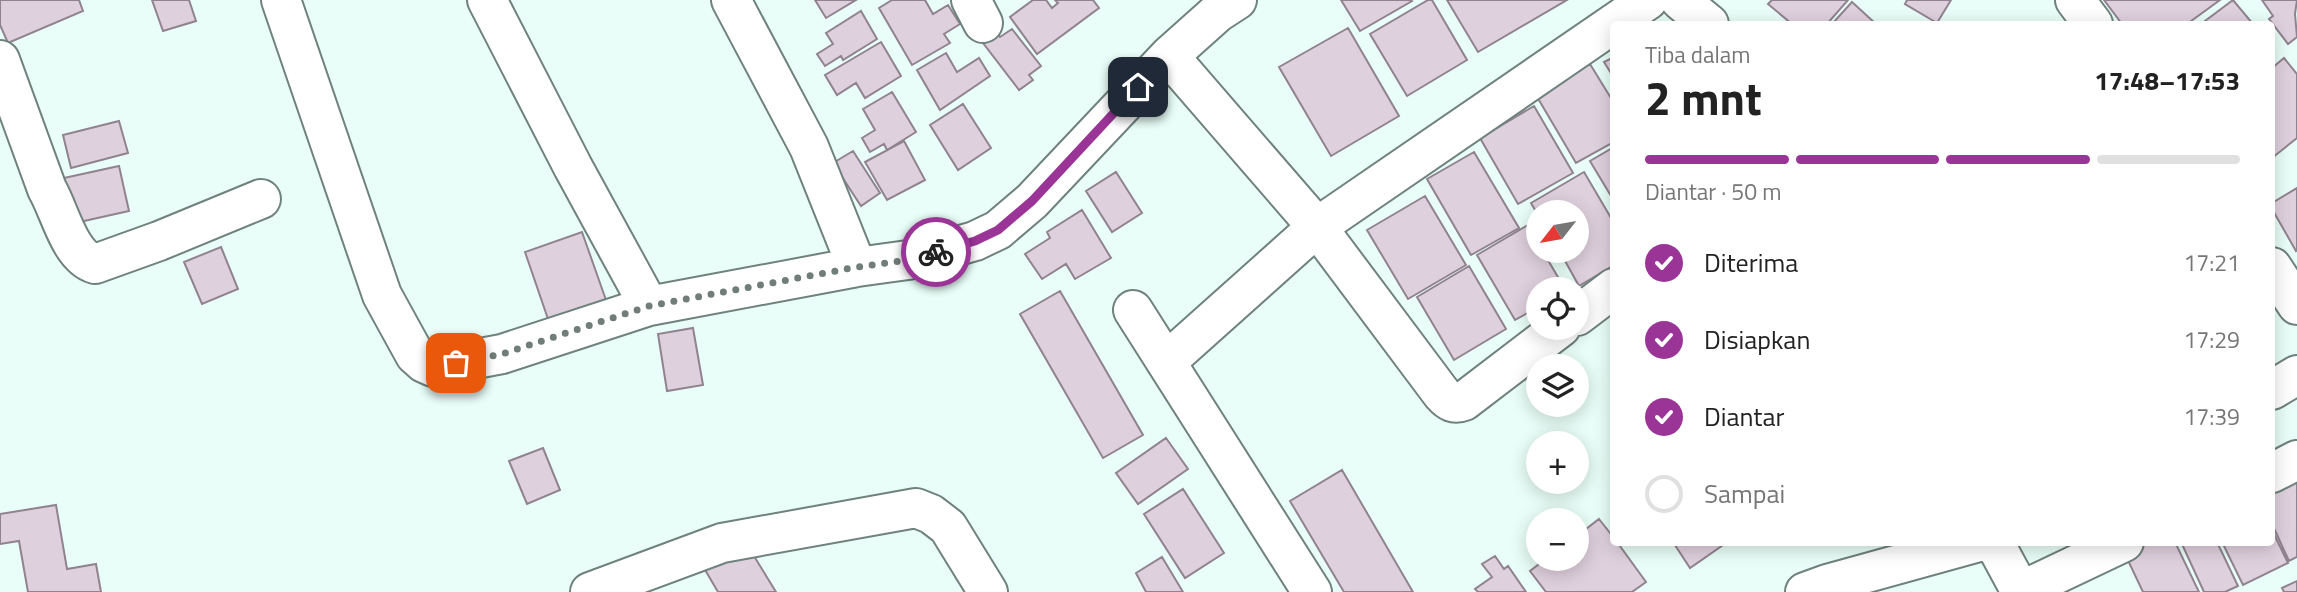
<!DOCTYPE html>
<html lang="id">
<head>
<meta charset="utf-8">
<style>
	body { margin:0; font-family:"Titillium Web",sans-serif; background:#f6f6f6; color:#222; height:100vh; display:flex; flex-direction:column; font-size:26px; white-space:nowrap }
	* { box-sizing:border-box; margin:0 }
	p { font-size:23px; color:#767676 }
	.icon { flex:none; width:38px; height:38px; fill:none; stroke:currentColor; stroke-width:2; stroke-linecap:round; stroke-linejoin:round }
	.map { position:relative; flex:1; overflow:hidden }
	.panel { position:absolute; left:1610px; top:21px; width:665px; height:525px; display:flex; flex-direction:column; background:#fff; border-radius:7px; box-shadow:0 4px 18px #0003 }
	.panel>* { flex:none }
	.needle { width:46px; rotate:239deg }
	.tools { position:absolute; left:1526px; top:200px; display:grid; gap:14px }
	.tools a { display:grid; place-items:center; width:63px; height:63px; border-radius:50%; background:#fff; box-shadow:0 4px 18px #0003; font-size:35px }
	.pin { position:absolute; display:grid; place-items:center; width:60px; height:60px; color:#fff; margin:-30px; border-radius:14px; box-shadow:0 4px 10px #0006 }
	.courier { position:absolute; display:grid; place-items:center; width:70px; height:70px; margin:-35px; border:5px solid #9b3497; border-radius:50%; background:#fff; color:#222; box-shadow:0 2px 9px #0007 }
	.overview em { font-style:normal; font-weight:700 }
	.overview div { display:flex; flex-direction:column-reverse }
	.overview { display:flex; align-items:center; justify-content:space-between; height:119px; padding:0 35px }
	h1 { font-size:46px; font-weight:700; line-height:52px }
	.bar { display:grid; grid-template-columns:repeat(4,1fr); gap:10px 7px; align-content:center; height:84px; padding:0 35px }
	.bar i { height:9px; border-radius:5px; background:#e0e0e0 }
	.bar .on { background:#9b3497 }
	.bar p { grid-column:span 4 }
	ol { padding:0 35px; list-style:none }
	li { display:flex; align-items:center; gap:21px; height:77px }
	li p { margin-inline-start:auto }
	li .icon { padding:7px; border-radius:50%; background:#9b3497; color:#fff; stroke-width:4 }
	li:last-child { color:#767676 }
	li i { width:38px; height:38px; border:4px solid #e0e0e0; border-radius:50% }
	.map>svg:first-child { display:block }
</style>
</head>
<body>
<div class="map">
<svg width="2297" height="592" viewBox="0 0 2297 592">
	<rect width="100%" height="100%" fill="#e9fef8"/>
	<path fill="#dfd0dd" stroke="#90838f" stroke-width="2" d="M0,0H79L83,11L8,43L0,25Z
		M152,0H189L196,21L163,31Z
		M815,0H856L826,18Z
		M892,0H925L933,14L948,5L960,24L944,34L950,43L912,65L879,8Z
		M1033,0H1046L1052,8L1058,3L1055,0H1093L1099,8L1037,54L1010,17Z
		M1341,0H1411L1412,1L1360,31Z
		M1428,0H1432L1467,60L1407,96L1370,34Z
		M1447,0H1567L1478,52Z
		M1772,0H1848L1827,24H1792L1768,4Z
		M1907,0H1951L1937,23L1905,4Z
		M2104,0H2220L2187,24H2122Z
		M2233,0L2253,24H2201Z
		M2262,0H2297L2295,14L2297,37L2288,44L2269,19L2273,16Z
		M1852,2L1876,24H1832Z
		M861,11L877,39L843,60L841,56L825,66L817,54L833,44L826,33Z
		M987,20L1000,37L1012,29L1041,66L1029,75L1033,80L1019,90L973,30Z
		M1348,28L1399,116L1331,156L1279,67Z
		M881,42L901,76L865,98L856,83L837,95L825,75Z
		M946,53L957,72L979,58L990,76L940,110L917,70Z
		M1614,57V78L1604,62Z
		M2284,58L2297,74V138L2272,158V68Z
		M1590,64L1614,103V142L1576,163L1536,95Z
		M892,92L916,132L887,150L884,144L870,152L862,138L875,130L863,109Z
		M963,104L991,148L958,170L930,125Z
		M1534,106L1573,173L1518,204L1480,138Z
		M119,121L128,153L71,168L63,135Z
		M904,141L925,180L887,200L865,162Z
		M1614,147V201L1590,161Z
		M853,151L880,193L861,206L833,163Z
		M1474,152L1519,228L1471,255L1427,179Z
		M119,166L129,211L75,223L64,178Z
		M1116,172L1142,213L1112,232L1086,191Z
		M1584,172L1614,223V265L1579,286L1559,250H1577V212H1538V215L1531,203Z
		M2297,188V250L2296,251L2272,209V203Z
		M1425,196L1466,265L1408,299L1367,230Z
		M1082,210L1111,258L1075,279L1066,264L1042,279L1025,254L1050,238L1047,232Z
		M1528,225L1538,243V250H1542L1565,289H1538V307L1515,320L1477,255Z
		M582,232L606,300L548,319L525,252Z
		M221,247L238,289L202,304L184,262Z
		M1469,266L1506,329L1454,360L1417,297Z
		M1060,291L1143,435L1103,458L1020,314Z
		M693,328L703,385L667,391L658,334Z
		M1166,438L1188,469L1138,504L1116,473Z
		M543,448L560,490L527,504L509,461Z
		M1342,470L1413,592H1344L1290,501Z
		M2297,480V557L2289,561L2272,524V484Z
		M1183,489L1224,553L1185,578L1144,514Z
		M56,505L67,569L96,564L101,592H28L19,541L0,544V514Z
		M1599,519L1614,538V542H1617L1646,582L1632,592H1546L1530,571L1547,558H1577V536Z
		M2272,530L2288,563L2243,585L2222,542H2272Z
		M1673,542H1726V543L1690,568Z
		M2144,542H2175L2199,592H2143L2124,552Z
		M2181,542H2217L2238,586L2225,592H2204Z
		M746,543L776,592H718L704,568Z
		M1495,556L1504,569L1508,566L1526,592H1478L1475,589L1492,577L1482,564Z
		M1162,557L1183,592H1146L1136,573Z
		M2297,581V592H2284L2282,588Z"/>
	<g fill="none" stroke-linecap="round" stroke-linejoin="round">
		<defs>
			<path id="minor" d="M281,0L382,295L415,355L424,363L433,367L502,354L649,306L857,267L908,260L975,241L998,230L1032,201L1169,56L1217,13L1237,0
				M487,0L573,167L649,306
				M731,0L809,147L857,267
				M971,0L983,23
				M1680,0L1709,24
				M2075,0L2093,24
				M1169,56L1317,227L1442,394C1449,402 1454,405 1464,401L1561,327
				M0,60L47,189C60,211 69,256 95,264L159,241L261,199
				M2272,267L2297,305
				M1133,310L1312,592
				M1577,316L1614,288
				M1166,362L1317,227L1648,0
				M2272,390L2297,375
				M2272,473L2297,460
				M1994,542L2021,592
				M590,592L722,543L916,508L931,514L948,527L988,592
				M1805,592L1827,584L1979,542
				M2019,592L2124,542"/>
		</defs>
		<use href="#minor" stroke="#6f827d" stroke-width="42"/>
		<use href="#minor" stroke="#fff" stroke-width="38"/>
	</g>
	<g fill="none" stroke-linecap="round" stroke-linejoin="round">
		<path stroke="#707d79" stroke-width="7" stroke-dasharray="0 12.6" d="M456,363L502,354L649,306L857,267L908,260L936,252"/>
		<path stroke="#9b3497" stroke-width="9" d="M936,252L975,241L998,230L1032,201L1138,87"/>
	</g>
</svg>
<div class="tools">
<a><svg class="needle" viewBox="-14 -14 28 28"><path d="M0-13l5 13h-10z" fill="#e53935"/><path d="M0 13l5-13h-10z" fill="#767676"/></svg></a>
<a><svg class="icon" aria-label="locate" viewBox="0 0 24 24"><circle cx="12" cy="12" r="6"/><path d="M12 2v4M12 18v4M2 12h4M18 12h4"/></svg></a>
<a><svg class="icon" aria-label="layers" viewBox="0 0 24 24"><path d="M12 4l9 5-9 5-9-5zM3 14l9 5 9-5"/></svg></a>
<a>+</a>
<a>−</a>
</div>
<div class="pin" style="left:456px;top:363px;background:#ea580c"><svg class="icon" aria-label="bag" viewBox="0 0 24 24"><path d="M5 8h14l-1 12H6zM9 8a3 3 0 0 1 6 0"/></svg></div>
<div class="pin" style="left:1138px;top:87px;background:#1f2937"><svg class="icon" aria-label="home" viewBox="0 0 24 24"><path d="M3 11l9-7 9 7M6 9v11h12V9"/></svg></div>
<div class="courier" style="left:936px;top:252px"><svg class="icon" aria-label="bike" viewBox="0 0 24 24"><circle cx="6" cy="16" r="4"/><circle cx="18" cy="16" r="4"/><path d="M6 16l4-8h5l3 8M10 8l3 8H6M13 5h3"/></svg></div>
<section class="panel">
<div class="overview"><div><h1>2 mnt</h1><p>Tiba dalam</p></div><em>17:48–17:53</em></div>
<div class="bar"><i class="on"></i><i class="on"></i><i class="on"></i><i></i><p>Diantar · 50 m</p></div>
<ol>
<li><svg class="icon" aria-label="check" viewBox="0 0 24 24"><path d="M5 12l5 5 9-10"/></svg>Diterima<p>17:21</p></li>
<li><svg class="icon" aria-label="check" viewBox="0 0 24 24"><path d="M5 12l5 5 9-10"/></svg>Disiapkan<p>17:29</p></li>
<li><svg class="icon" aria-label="check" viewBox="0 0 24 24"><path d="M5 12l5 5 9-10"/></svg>Diantar<p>17:39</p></li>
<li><i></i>Sampai</li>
</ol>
</section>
</div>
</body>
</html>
